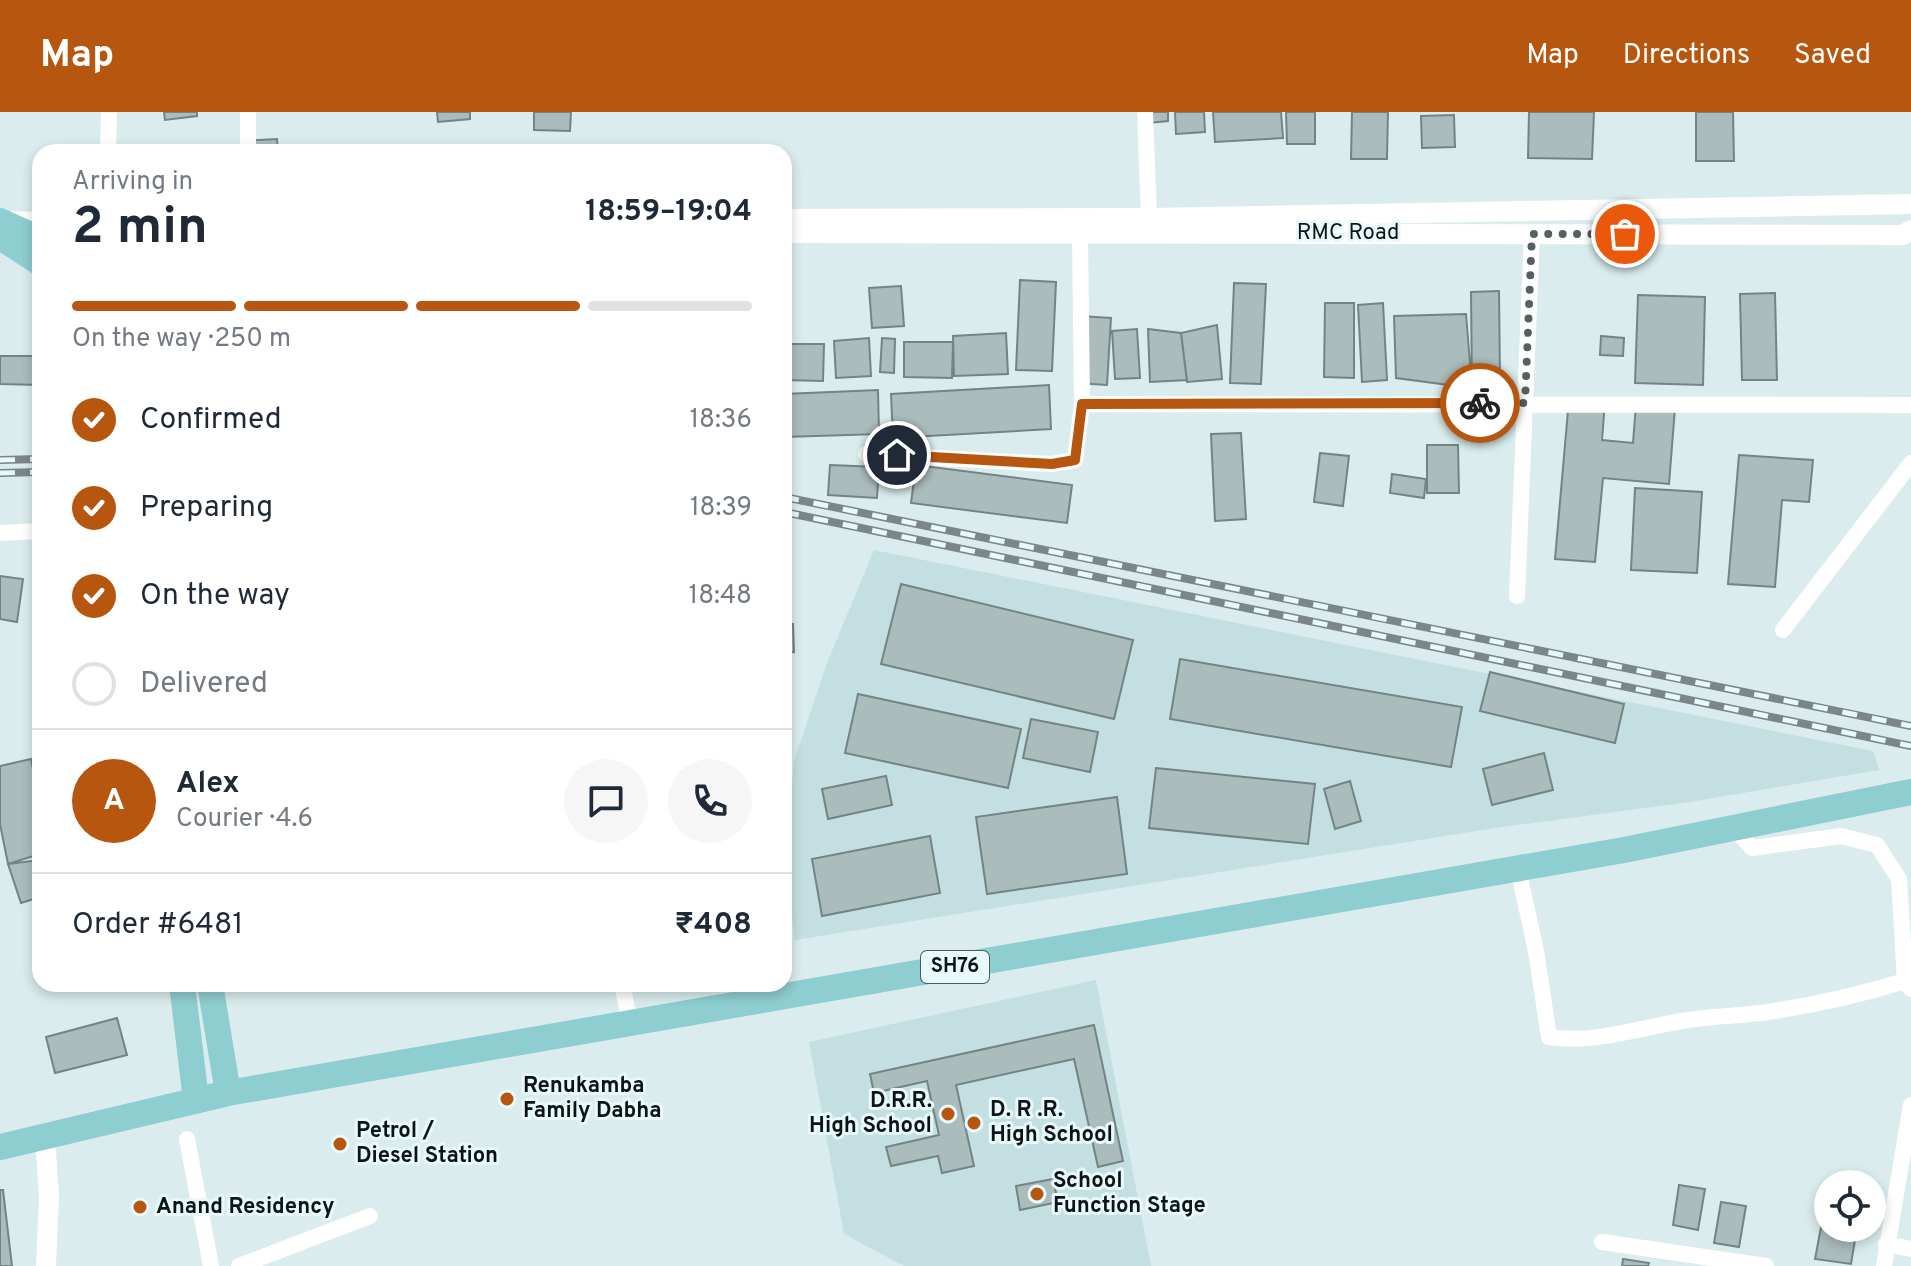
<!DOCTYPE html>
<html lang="en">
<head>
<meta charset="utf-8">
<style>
	body { margin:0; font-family:Overpass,sans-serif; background:#f6f6f7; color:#1f2937; height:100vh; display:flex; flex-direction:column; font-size:30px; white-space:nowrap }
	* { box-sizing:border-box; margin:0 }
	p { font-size:26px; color:#747a83 }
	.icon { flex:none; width:44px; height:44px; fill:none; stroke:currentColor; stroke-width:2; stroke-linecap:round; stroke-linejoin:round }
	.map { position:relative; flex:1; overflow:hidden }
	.panel { position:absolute; left:32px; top:32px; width:760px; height:848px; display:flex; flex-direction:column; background:#fff; border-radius:24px; box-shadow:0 4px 12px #0003 }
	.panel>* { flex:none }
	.tools { position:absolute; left:1814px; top:1058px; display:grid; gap:16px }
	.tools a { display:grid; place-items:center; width:72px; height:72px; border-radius:50%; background:#fff; box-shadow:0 4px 12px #0003; font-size:40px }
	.pin { position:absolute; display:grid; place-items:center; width:68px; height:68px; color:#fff; margin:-34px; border:4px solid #fff; border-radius:50%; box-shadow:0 2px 8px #0007 }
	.courier { position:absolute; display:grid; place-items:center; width:80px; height:80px; margin:-40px; border:6px solid #b7570f; border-radius:50%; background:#fff; color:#222; box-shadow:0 2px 10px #0007 }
	.summary em { font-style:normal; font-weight:700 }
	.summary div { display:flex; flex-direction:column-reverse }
	.summary { display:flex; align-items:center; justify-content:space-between; height:136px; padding:0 40px }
	h1 { font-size:52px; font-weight:700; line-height:60px }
	.bar { display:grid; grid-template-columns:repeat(4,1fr); gap:12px 8px; align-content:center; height:96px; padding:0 40px }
	.bar i { height:10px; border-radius:6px; background:#e0e1e3 }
	.bar .selected { background:#b7570f }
	.bar p { grid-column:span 4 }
	.line { display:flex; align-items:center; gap:20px; padding:0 40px; border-top:2px solid #e0e1e3 }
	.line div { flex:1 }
	.round { display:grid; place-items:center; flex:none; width:84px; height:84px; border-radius:42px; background:#f6f6f7 }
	ol { padding:0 40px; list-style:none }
	li { display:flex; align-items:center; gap:24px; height:88px }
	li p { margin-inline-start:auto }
	li .icon { padding:8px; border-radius:50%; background:#b7570f; color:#fff; stroke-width:4 }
	li:last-child { color:#747a83 }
	li i { width:44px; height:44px; border:4px solid #e0e1e3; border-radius:50% }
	header { display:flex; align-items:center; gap:48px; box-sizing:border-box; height:112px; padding:0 40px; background:#b7570f; color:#fff }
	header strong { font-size:38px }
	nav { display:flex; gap:44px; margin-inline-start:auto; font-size:28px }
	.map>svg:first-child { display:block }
</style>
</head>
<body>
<header>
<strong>Map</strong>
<nav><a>Map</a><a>Directions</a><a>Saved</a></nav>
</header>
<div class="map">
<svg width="1911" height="1154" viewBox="0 0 1911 1154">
	<rect width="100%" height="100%" fill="#daeced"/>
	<path fill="#c4dfe1" d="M874,438L1873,639L1879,658L1690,690L1495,716L795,828L785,754L794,649L827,551Z
		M1096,868L1151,1154H904L844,1122L809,930Z"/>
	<path fill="#abbcbd" stroke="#748485" stroke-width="2" d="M164,0H197V4L165,8Z
		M437,0H470V7L438,10Z
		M534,0H571L570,19L534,18Z
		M1138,0H1168V9L1139,12Z
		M1175,0H1204L1205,20L1176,22Z
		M1213,0H1281L1283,26L1215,30Z
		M1286,0H1315V32H1287Z
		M1352,0H1388L1387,47H1351Z
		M1529,0H1594L1592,47L1528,46Z
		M1696,0H1733L1734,49H1696Z
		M1454,3L1455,35L1422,36L1421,4Z
		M277,27L278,40H243L242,29Z
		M1020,168L1056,170L1052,259L1016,258Z
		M1234,171L1266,172L1261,272L1230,271Z
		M901,174L904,214L872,216L869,176Z
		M1499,179L1500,267L1472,276L1471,180Z
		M1775,181L1777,268H1742L1740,182Z
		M1638,183L1705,185L1703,273L1635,271Z
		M1325,191H1354V266L1324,265Z
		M1383,191L1387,268L1362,270L1358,193Z
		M1466,202L1472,276L1396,266L1394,204Z
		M1080,204L1111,206L1107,273L1076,271Z
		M1217,213L1222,267L1187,270L1181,221Z
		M1137,217L1140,266L1115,267L1112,219Z
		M1148,217L1181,221L1187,268L1150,270Z
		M1006,221L1008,262L954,264L953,224Z
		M1601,224L1624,226L1623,244L1600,243Z
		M869,226L871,264L836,266L834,229Z
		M882,226L895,227L894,261L880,260Z
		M904,230H953L952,266L904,265Z
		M784,232H824L823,269L784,268Z
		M0,244H40V273L0,272Z
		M1049,273L1051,317L893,326L891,282Z
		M878,278L879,322L784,325V282Z
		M1569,287L1605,290L1602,328L1633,331L1636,292L1675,296L1669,372L1603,366L1595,450L1555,447Z
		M1241,321L1246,407L1215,409L1211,322Z
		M1427,333H1458L1459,381H1427Z
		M1320,341L1349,344L1343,394L1314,390Z
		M1739,343L1813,348L1809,390L1782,388L1775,475L1728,472Z
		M830,353L879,355L877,386L828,383Z
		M916,353L1072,373L1067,411L911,391Z
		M1392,362L1426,367L1424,386L1390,381Z
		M1635,376L1702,380L1697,461L1631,458Z
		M0,464L23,467L17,510L0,507Z
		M901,472L1133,528L1114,607L881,552Z
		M784,512H793L794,540L784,541Z
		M1180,547L1462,595L1451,655L1170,607Z
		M1490,560L1624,592L1615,631L1480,599Z
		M858,582L1021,617L1008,676L845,641Z
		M1031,607L1098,620L1090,660L1023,646Z
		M1544,641L1553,678L1492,693L1483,657Z
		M31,647L40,693V742L8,752L0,712V654Z
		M1156,656L1315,672L1308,732L1149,716Z
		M886,664L892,693L828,707L822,677Z
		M1350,669L1361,709L1335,717L1324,677Z
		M1117,685L1127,762L987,782L976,705Z
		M930,724L940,781L822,804L812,747Z
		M40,748V785L21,791L8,752Z
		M117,906L127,943L55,961L46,925Z
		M1094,913L1123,1049L1098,1055L1074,947L956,973L974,1054L942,1061L938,1044L891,1054L886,1035L939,1023L927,969L874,981L870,962Z
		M1053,1067L1058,1090L1020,1098L1016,1074Z
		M1679,1073L1705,1077L1698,1118L1673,1113Z
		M0,1078H3L12,1154H0Z
		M1721,1090L1746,1094L1739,1135L1714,1131Z
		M1822,1110L1828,1111V1116H1857L1851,1152L1815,1147Z
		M1623,1147L1649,1151L1648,1154H1622Z"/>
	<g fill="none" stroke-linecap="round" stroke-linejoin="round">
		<path stroke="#fff" stroke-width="16" d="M1145,0L1149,106
			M108,40L109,0
			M248,40V0
			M1082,292L1911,293
			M866,342L1052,352L1075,348L1082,292L1080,121
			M0,421L40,419
			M1517,484L1532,122
			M40,501V519
			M1783,518L1911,351
			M1735,717L1752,736L1841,724L1877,733L1899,767L1905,869L1910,875
			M1518,757L1536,839L1549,925C1595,932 1638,916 1682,909C1710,904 1739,904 1768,900C1815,893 1859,883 1905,869L1911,877
			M622,872L630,911
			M187,1027L211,1154
			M1602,1130L1766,1154
			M1886,1132L1911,1137
			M239,1154L370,1104
			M1884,1154L1911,993"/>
		<path stroke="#fff" stroke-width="20" d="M784,107L1149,106L1911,92
			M8,109L40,110
			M784,121L1903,123L1911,118
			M45,1026L49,1084L46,1154"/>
		<path stroke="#8ecdd0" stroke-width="26" d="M0,109L40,127
			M2,126L40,151
			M182,872L196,988
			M210,872L228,981
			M0,1035L228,981L1624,738L1911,680"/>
		<defs>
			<path id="rail" d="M0,348L40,347
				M0,361L40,360
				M784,385L1911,614
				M784,400L1911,634"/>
		</defs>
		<use href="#rail" stroke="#7a8687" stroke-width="8"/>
		<use href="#rail" stroke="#e7f9fa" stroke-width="5" stroke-dasharray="15" stroke-linecap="butt"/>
	</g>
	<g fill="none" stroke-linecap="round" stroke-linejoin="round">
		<path stroke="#556060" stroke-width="8" stroke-dasharray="0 14.4" d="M1480,291H1525L1532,122H1625"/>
		<path stroke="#b7570f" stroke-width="10" d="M897,343L1052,352L1075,348L1082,292L1480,291"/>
	</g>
	<g fill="#b7570f" stroke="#e7f9fa" stroke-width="3">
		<circle cx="507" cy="987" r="8"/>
		<circle cx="948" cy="1002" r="8"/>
		<circle cx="974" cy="1011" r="8"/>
		<circle cx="340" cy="1032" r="8"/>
		<circle cx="1037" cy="1082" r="8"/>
		<circle cx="140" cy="1095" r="8"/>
	</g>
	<g text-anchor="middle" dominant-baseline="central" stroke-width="6" stroke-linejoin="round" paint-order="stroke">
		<rect fill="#e7f9fa" stroke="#4f5959" stroke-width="2" x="921" y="839" width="68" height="32" rx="6"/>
		<g font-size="20" font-weight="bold" fill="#0e1414">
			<text x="955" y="855">SH76</text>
		</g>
		<g font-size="22" fill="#0e1414" stroke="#e7f9fa">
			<text x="1348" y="121">RMC Road</text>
		</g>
		<g font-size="22" font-weight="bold" fill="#0e1414" stroke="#e7f9fa" text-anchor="start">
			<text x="523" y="974">Renukamba<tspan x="523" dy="25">Family Dabha</tspan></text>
			<text x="932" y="989" text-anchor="end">D.R.R.<tspan x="932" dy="25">High School</tspan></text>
			<text x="990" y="998">D. R .R.<tspan x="990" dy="25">High School</tspan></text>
			<text x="356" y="1019">Petrol /<tspan x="356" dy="25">Diesel Station</tspan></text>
			<text x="1053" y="1069">School<tspan x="1053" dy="25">Function Stage</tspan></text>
			<text x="156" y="1095">Anand Residency</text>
		</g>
	</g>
</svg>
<div class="tools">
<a><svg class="icon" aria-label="locate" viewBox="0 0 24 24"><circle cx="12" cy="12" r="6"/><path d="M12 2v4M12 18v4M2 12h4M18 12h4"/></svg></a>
</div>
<div class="pin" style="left:1625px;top:122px;background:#ea580c"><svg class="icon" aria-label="bag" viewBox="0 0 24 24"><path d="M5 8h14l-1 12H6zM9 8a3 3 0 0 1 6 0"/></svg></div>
<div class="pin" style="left:897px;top:343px;background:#1f2937"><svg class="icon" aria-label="home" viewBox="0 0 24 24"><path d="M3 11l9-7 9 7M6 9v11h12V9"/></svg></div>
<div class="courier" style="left:1480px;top:291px"><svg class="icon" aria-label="bike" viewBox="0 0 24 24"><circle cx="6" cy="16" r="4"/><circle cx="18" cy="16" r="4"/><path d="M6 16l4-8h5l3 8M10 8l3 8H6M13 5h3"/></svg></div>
<section class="panel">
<div class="summary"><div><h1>2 min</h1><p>Arriving in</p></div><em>18:59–19:04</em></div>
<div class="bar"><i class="selected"></i><i class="selected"></i><i class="selected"></i><i></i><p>On the way · 250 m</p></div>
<ol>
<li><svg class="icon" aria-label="check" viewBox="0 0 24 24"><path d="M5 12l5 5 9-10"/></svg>Confirmed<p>18:36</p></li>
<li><svg class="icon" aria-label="check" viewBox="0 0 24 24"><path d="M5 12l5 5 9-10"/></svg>Preparing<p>18:39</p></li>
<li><svg class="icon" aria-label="check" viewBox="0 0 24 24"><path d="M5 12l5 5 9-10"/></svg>On the way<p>18:48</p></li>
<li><i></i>Delivered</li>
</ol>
<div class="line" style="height:144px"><b class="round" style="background:#b7570f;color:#fff">A</b><div><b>Alex</b><p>Courier · 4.6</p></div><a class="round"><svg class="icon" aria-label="chat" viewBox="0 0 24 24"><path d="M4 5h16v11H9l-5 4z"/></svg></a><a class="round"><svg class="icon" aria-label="phone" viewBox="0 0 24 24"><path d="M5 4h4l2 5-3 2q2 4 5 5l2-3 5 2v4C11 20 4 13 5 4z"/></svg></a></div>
<div class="line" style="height:104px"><div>Order #6481</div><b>₹408</b></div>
</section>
</div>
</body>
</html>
